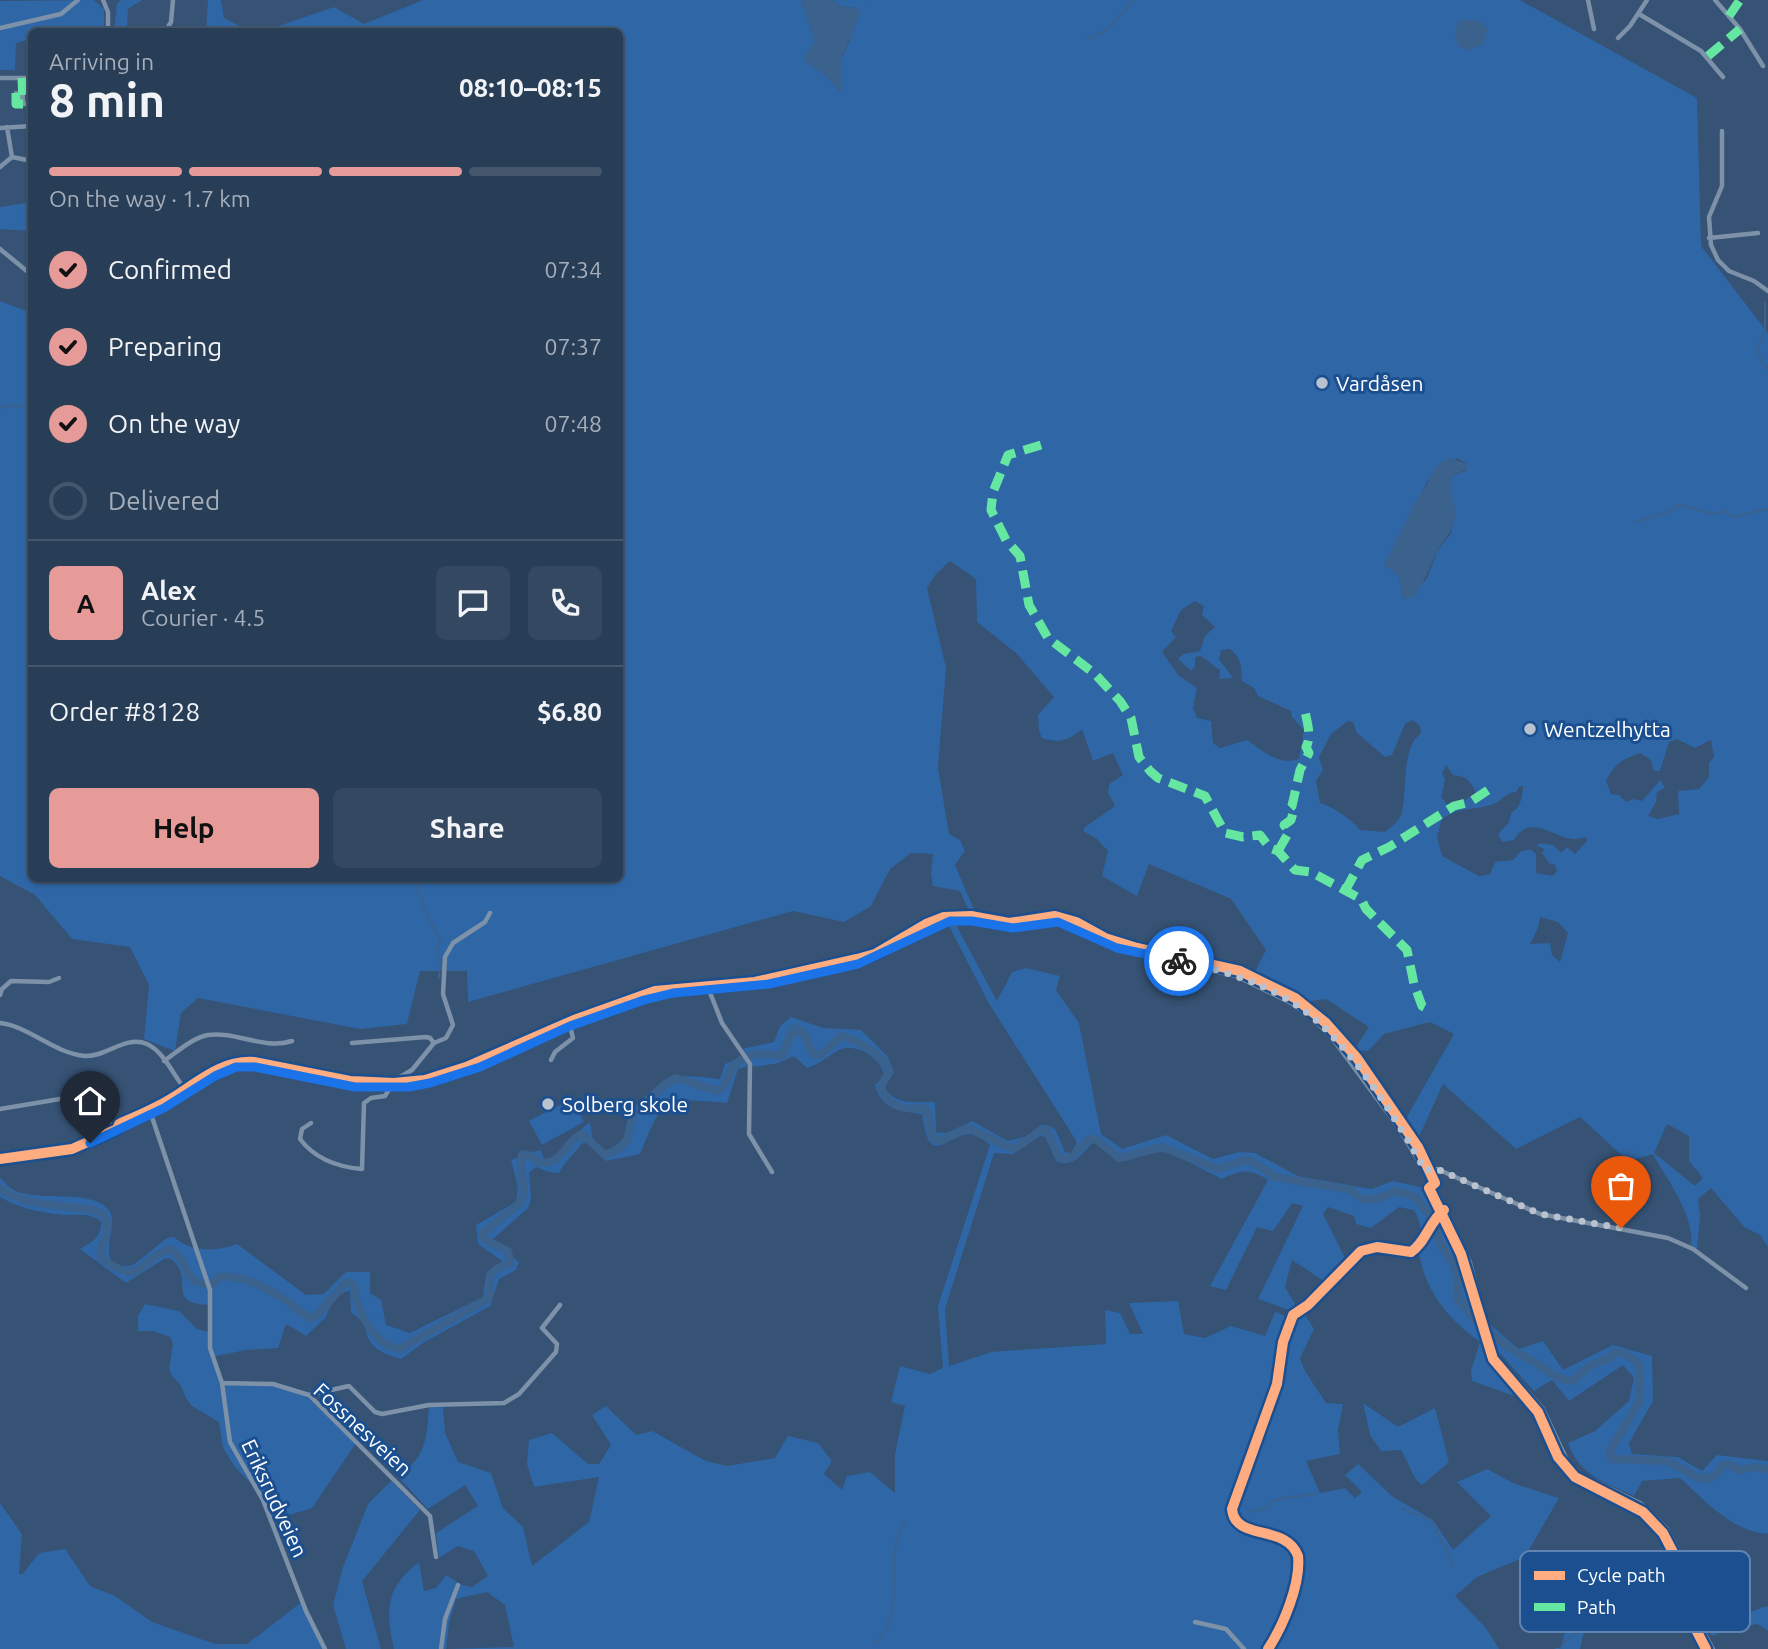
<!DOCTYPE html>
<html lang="en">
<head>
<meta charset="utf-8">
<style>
	body { margin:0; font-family:Ubuntu,sans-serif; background:#344961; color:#f1f3f6; height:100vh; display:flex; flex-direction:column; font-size:26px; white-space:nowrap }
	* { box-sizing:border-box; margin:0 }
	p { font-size:23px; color:#a5aeba }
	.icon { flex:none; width:38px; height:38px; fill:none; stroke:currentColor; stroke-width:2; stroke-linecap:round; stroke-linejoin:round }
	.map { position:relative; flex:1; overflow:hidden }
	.drawer { position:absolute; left:28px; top:28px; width:595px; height:854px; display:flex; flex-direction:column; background:#283e57; border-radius:10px; box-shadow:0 2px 5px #0004,0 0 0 2px #44576d }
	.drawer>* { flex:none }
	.pin { position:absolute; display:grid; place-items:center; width:60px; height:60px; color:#fff; margin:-72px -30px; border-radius:50% 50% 50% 0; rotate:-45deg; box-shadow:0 0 7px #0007 }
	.pin .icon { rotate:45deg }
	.courier { position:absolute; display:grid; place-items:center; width:70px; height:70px; margin:-35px; border:5px solid #1a73e8; border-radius:50%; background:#fff; color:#222; box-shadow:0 2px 9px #0007 }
	.head em { font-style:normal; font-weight:700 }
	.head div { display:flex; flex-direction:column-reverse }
	.head { display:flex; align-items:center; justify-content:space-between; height:119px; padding:0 21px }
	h1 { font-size:46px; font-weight:700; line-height:52px }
	.bar { display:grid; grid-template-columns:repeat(4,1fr); gap:10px 7px; align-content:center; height:84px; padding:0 21px }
	.bar i { height:9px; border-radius:5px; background:#44576d }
	.bar .on { background:#e69b98 }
	.bar p { grid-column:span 4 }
	.line { display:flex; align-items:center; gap:18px; padding:0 21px; border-top:2px solid #44576d }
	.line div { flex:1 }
	.round { display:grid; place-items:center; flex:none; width:74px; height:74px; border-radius:10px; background:#344961 }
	ol { padding:0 21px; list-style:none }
	li { display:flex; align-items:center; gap:21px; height:77px }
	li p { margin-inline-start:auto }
	li .icon { padding:7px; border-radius:50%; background:#e69b98; color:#111; stroke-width:4 }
	li:last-child { color:#a5aeba }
	li i { width:38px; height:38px; border:4px solid #44576d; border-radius:50% }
	.button { display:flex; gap:14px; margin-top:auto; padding:14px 21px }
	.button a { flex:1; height:80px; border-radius:10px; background:#e69b98; color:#111; font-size:28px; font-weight:700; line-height:80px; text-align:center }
	.button a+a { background:#344961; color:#f1f3f6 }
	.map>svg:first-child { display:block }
</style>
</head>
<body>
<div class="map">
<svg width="1768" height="1649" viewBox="0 0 1768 1649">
	<rect width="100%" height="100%" fill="#365274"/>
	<path fill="#2f66a5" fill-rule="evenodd" d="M94,0L104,9V31L32,32L31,39L16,43L15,70H0V1Z
		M121,0H142L128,9L127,31H114L117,4Z
		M208,0H221L224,18L249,31H206Z
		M423,0H801L815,41L804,60L825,75L840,91L841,60L850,40L856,8L840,6L833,0H1520L1697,98L1701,246L1768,333V1247L1760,1235L1744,1227L1711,1188L1698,1199L1700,1216L1697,1250L1691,1246C1695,1215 1667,1180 1653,1154L1628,1161L1580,1117L1516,1149L1443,1084L1417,1141L1404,1122L1454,1034L1430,1022L1384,1034L1368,1051L1354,1050L1369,1027L1326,999L1303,1002L1254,974L1266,950L1231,899L1149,864L1137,896L1102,876L1108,851L1096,838L1083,831L1085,827L1115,806L1108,793L1109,784L1123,775L1113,753L1093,761L1082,729C1070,740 1059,744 1042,738L1039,731L1038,715L1054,697L1016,653L977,622L976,579L950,561L936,574L927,588L946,668L938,768L949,834L960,840L965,851L955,865L975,912L969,911L960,891L933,886L931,874L933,854L911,853L890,869L871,906L844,922L793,911L468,1002L467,971H420L407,1024L360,1029L198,998L181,1013L175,1051L144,1039L149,985L130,947L72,939L35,895L0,876V301L26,311L31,310L32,878H620V32L264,31L334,7L364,24ZM1457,458L1467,464L1466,471L1453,475L1448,490L1455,512L1451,533L1438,550L1426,580L1403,599L1399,576L1402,534L1428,480ZM1195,601L1204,606L1202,615L1215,627L1205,636L1200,651L1183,654L1178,659L1191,671L1195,667V657L1201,656L1220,670L1219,679L1233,678L1219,659L1221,650L1230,649C1244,662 1240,666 1242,681L1254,688L1258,696L1291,711L1292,717L1304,730L1299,759C1279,766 1263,751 1247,740L1220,748L1213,743L1211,721L1197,718L1193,708L1197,688L1179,676L1162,652L1176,637L1171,631L1181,610ZM1413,720L1420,726L1421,733C1400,749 1408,793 1401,815C1398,822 1391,827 1385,832L1360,830C1351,819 1334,807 1320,803L1316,781L1323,770L1319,757L1331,734L1348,721L1353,722L1357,733L1385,757L1392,755L1405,724ZM1677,739L1695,748L1711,740L1714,757L1709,763V777L1699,789L1678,791L1679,814L1658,819L1648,816L1656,802L1657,792L1665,788L1660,780L1642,801L1633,799L1626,802L1619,795L1611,794L1606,781C1614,764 1623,759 1640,753L1651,760L1654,771H1660L1669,742ZM1446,765L1453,775C1468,777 1468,779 1476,792C1471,799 1456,804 1447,804L1441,797L1445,780L1442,773ZM1520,786H1523C1522,798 1521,807 1511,813L1509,822L1498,834L1502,842L1514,840C1531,812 1553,839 1575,839C1579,839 1583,838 1586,837L1587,841L1575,854L1567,847L1561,853L1553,845L1540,843L1537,846L1545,849L1542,853L1549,863L1555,865L1557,871L1553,876L1536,873V854L1530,849L1520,852L1513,860L1495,862L1490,874L1479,876L1442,856L1437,837L1442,819C1460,806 1471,811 1491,805C1501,802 1505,793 1516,792ZM1540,917L1558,922L1568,933L1560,962L1552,955L1550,943L1530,944L1538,928ZM1667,1124L1689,1136V1161L1703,1178L1695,1186L1654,1153Z
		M31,202V231L0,229V207Z
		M955,923L997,1001L1012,972L1026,968L1060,976L1056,990L1079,1023L1101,1134L1122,1149L1166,1135L1213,1159L1239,1152L1255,1153L1298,1176L1371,1189L1393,1181L1429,1189L1462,1266L1487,1350L1497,1370L1523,1399L1472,1381L1471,1371L1480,1342C1449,1320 1424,1291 1419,1251C1416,1230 1426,1231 1414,1210L1399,1207L1371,1228L1356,1224L1354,1216L1328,1207L1323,1214L1345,1258L1324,1281L1292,1260L1285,1287L1298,1309L1294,1312L1258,1299L1303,1206L1292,1203L1273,1231L1257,1227L1226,1290L1210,1286L1268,1180C1249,1168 1241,1170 1222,1179L1173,1154L1157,1151L1126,1161H1117L1095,1143L1091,1144C1080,1157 1075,1166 1057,1162L1045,1137L1040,1136L1013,1154L994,1153L945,1309L949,1366L991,1352L1106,1344L1105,1310L1120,1313L1130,1334H1143L1129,1303L1178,1301L1184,1334L1205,1338L1231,1326L1265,1336L1275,1312L1294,1319L1304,1313L1314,1329L1300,1358L1305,1371L1326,1403L1343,1404L1338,1430L1340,1454L1306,1461L1320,1493L1345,1488L1355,1498L1362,1492L1345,1475L1358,1464L1393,1497L1433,1520L1453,1550L1491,1516L1457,1482L1487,1469L1515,1484L1559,1498L1525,1557L1477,1577L1455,1596L1486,1628L1499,1649H394C385,1610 386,1587 419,1562L424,1591L436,1588L446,1575L462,1585L472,1587L488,1576L474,1551L458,1546L439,1558L436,1533L478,1506L465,1485L428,1509L398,1477C427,1454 426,1441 429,1406L443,1405L445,1433L458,1462L491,1473L503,1508L523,1527L532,1566L589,1522L599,1477L534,1487L527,1464L529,1440L552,1433L588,1464H599L611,1445L592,1415L606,1406L636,1435L652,1431L706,1461L727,1466L775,1458L788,1436L818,1443L832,1461L824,1474L842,1490L847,1476L870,1472L895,1493V1454L905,1406L891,1402L900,1366L930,1374L943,1368L938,1306L990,1145C985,1140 979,1135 971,1134C945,1134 930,1171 922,1114C899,1111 882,1110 875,1085L884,1076C883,1060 858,1043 841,1049C831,1053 823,1063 807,1068L794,1056L779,1063L754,1067L742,1049L774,1042L780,1026L791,1017L823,1028L861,1030L888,1057L894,1072L885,1087C894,1106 917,1102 935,1102L936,1132L946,1133L972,1121L1008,1141L1027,1136L1041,1125H1047L1055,1129L1065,1152L1071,1153L1077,1142L988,1002L948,924ZM487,1592L505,1605L514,1647L446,1649L449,1623L456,1599Z
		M745,1055L751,1065L738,1069L727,1103C661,1099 667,1091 640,1154L606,1161L587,1142L581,1144C574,1155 565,1161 559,1173L548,1172L537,1167L529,1172L531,1199L528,1208L492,1240L519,1262L516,1270L499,1279L490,1306L423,1343L401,1359C381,1353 366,1347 365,1324L351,1312L350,1290L334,1297L326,1317L306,1336L286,1324L278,1348L246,1350L212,1357L222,1383H265L305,1395L356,1443L312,1508L273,1520L260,1493L235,1467L223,1448L219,1422L192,1406L186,1398L180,1384L172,1376L169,1368L173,1344L170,1337L154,1331H138V1316L145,1304L179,1311L197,1329L208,1332L210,1305C162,1303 198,1280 170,1258L164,1259L126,1283L80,1249C93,1242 102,1236 101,1221C90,1213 78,1215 64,1215C43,1213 18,1208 0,1197V1178C4,1181 8,1187 12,1189C38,1204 87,1187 108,1209C123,1224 88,1273 133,1265L167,1238L174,1237C190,1252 216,1252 237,1244L306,1295L324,1294L346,1272H370V1293L381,1300L386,1325L410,1333L483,1297L486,1274L502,1261L478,1244L476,1225L516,1202L518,1187L511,1160L540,1150L546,1162H556L572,1137L590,1122L593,1140L607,1152L626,1137L629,1112C670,1076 665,1072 720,1079L725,1064Z
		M572,1099L584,1122L542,1145L529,1121Z
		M1487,1322L1519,1349L1543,1341L1563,1370L1613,1345L1652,1356L1653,1401L1629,1443L1632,1454L1678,1457L1702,1471L1717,1455L1768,1461V1534C1733,1532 1705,1501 1680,1478L1642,1481L1634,1496C1606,1483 1579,1475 1568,1443L1595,1431L1629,1401L1634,1378L1623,1365L1569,1401L1552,1380L1534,1391L1496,1349Z
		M1363,1403L1398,1427L1435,1408L1449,1462L1422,1485C1412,1478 1408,1461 1401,1450L1381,1451L1370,1435Z
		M391,1481L420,1510L362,1581L381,1649H346L333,1605L343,1567L368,1504Z
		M0,1503L22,1534L19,1574H23L39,1553L65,1549L90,1586L115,1596L152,1622L215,1644H247L303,1601L324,1649H0Z
		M1576,1591L1590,1605L1580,1649H1553L1561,1647Z
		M1766,1606L1768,1607V1631L1758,1624L1724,1631L1712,1636L1709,1629Z"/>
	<path fill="#3b618d" d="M801,0H833L840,6L856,8L860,14L841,60V92L825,75L804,60L815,41Z
		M1459,20L1479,21L1488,29L1483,44L1468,50L1458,46L1455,32Z
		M1450,458L1467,464L1466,470L1453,475C1446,497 1455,495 1455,513C1456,530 1443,539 1437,552C1429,568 1424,583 1414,597L1403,599L1399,576L1384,565L1416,501C1431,486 1427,467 1450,458Z"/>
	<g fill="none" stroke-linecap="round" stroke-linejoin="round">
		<path stroke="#3b618d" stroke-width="2" d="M865,1L866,0
			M1087,39L1106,31L1133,0
			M1765,303V333L1760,340L1758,350L1762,364L1768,369
			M0,408C11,403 18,408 29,406L32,401
			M1634,522C1649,518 1666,515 1679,505L1715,514L1724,511L1733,517L1768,509
			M414,878L426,913L441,941L437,948L441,960L439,978
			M789,1038V1027L798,1026L802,1031
			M1403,1509L1431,1520L1454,1565
			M1250,1512L1267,1508L1273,1501L1283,1498L1317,1494
			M877,1643C910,1603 880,1560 906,1520
			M1560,1649L1566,1640L1579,1632C1575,1608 1583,1587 1585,1563"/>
		<path stroke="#3b618d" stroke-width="8" d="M0,1188C27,1208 62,1204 94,1210L104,1215C113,1229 99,1243 101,1258C144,1288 133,1263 170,1249C190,1259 180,1286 213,1284L219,1277C243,1274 268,1288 288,1302C296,1307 301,1314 311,1318L319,1313L346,1282L354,1285C356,1310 373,1344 399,1349L486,1300L490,1295V1275L496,1269L510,1263L508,1251L484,1239L483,1233L521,1202C528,1187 517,1170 522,1154L532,1156L538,1162C564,1167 562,1143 582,1134L605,1155L619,1149L627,1140L633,1113L664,1085L676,1078L717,1091C726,1087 726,1080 730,1072C741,1052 762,1052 782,1056L791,1034L802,1031C809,1039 808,1048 814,1055L822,1054L841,1036C859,1041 881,1053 889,1071L881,1087C888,1108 905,1110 925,1108C932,1118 927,1130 935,1140H942L968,1128L1011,1148L1017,1147L1042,1130H1047L1059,1158H1071L1089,1139H1096L1119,1158L1162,1147L1218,1169L1245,1160L1252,1161L1275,1177L1352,1190L1361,1199H1376L1397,1191L1415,1197L1430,1216L1436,1227L1439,1242L1454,1264L1458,1280V1299C1478,1324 1501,1345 1529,1359C1545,1367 1554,1380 1573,1381L1591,1365L1610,1358L1614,1352L1625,1354L1639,1364V1402L1610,1451L1612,1459L1668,1461L1697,1477L1708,1479L1717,1474L1722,1465H1731L1739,1470L1756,1467L1768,1469"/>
		<path stroke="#7d92a8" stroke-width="4.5" d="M103,0L108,12V32
			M1588,0L1594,29
			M1715,0L1740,29L1763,66
			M1639,14L1701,51L1723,77
			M0,28L61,14L78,0
			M165,32L171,22L173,0
			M1618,38L1630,26L1647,0
			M31,68L32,60
			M0,78H32
			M16,93V104H23L22,78
			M23,104H32
			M7,127L12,157
			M0,128L32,126
			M1722,131V186L1709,217L1711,245L1718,260L1729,271L1754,281L1768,291
			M0,167L12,157L32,161
			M1709,238L1758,233
			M0,249L28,272
			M709,990L722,1023L750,1064L749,1134L772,1172
			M0,995L2,989L11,981L49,982L59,978
			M0,1023C29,1026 53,1053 85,1056C107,1057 125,1035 147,1044C165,1052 175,1079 188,1093
			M434,1043L446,1038L453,1025L443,994L445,957L453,943L485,922L490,913
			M551,1060L555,1052L573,1038L570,1026
			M164,1061C177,1052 192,1038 208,1035C236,1031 264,1050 292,1041
			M0,1109L72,1097L108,1117L117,1129
			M151,1114L210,1290V1348L222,1383L230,1442L263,1500L306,1611L325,1649
			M311,1123L302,1129L300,1139C315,1159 338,1167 362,1169L364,1103L371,1098L385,1096L395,1080L412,1070L434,1043L430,1038L426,1037L352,1043
			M1425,1170L1437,1169L1540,1214L1668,1238L1693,1249L1746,1288
			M222,1383L273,1384L309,1395L430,1516L436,1557
			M309,1395L349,1386L375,1412L382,1414L429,1405L504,1403L519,1394L556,1352L557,1344L542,1328L560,1305
			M1195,1622L1226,1629L1244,1649
			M441,1649L445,1619L458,1585
			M1268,1649C1283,1626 1301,1584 1298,1556C1286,1523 1235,1542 1232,1509L1277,1384L1283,1342L1293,1315L1308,1305L1361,1251L1377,1247L1411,1252C1426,1242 1429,1222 1444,1210"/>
		<path stroke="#798da4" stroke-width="6" d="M0,1159L72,1149L90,1143L164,1108L215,1076L236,1067H255L355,1087L420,1085L480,1067L570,1026L644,1000L672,994L770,984L857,964L951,921H973L1013,928L1047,922L1065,924L1117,948L1236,975L1291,1002L1310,1015L1330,1034L1399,1127L1425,1170L1469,1262L1487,1331L1498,1359L1542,1409L1567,1462L1578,1474L1640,1504L1666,1529L1679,1554L1698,1623L1712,1649"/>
		<path stroke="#66e7a1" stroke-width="9" stroke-dasharray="18 9" stroke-linecap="butt" d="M1729,16L1740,0
			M1708,56L1740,29
			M31,78L32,60
			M16,93V104H23L22,78
			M1041,445L1008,455L993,492L991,510L1006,540L1020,556L1029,605L1048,638L1095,674L1120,701L1131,718L1139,757L1150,771L1158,778L1205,796L1225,833L1243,837L1260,835L1270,848L1278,851L1295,870L1311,872L1361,899L1366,909L1407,950L1414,984L1422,1006L1426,1008
			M1278,851L1289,832L1284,825L1291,820L1293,813L1289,809L1292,806L1300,770L1309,753L1306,747C1312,737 1307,722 1305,711
			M1345,891L1362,860L1389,847L1454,806L1470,802L1488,790"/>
		<defs>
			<path id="cycleway" d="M0,1159L72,1149L117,1129L119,1124C137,1116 157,1108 174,1097C199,1081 222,1060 254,1062L350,1081L394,1083L425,1080L466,1067L574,1020L655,991L755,982L857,959L875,954L926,924L944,917L971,916L1009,923L1055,916L1076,922L1105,938L1137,948L1240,971L1295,998L1326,1023L1357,1058L1418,1147L1435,1183L1429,1188L1461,1254L1493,1359L1538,1412L1558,1457L1575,1477L1643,1512L1663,1533L1675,1556L1692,1622L1706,1649
				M1268,1649C1283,1626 1301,1584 1298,1556C1286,1523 1235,1542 1232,1509L1277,1384L1283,1342L1293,1315L1308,1305L1361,1251L1377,1247L1411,1252C1426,1242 1429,1222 1444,1210"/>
		</defs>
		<use href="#cycleway" stroke="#1b4f8f" stroke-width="15"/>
		<use href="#cycleway" stroke="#ffac80" stroke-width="10"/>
	</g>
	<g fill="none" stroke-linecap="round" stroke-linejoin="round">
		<path stroke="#b9c2ce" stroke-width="7" stroke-dasharray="0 12.6" d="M1179,961C1222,970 1266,983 1302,1009C1349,1042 1397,1120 1425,1170L1437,1169L1540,1214L1621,1228"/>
		<path stroke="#1a73e8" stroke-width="9" d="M90,1143L164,1108L215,1076L236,1067H255L355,1087H408L430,1083L480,1067L570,1026L644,1000L673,993L769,984L858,964L950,921H972L1013,928L1058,922L1117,948L1179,961"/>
	</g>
	<g fill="#b9c2ce" stroke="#1b4f8f" stroke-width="2.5">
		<circle cx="1322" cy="383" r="7"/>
		<circle cx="1530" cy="729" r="7"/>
		<circle cx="548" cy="1104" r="7"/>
	</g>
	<g text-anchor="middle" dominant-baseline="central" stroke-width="6" stroke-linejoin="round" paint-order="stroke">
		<g font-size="21" fill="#fff" stroke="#1b4f8f" text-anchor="start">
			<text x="1336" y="383">Vardåsen</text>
			<text x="1544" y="729">Wentzelhytta</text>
			<text x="562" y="1104">Solberg skole</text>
		</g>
		<g font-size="21" fill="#fff" stroke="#1b4f8f">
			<text transform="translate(363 1429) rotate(43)">Fossnesveien</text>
			<text transform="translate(275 1498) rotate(65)">Eriksrudveien</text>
		</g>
	</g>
	<rect x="1520" y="1551" width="230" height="81" rx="10" fill="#1b4f8f" stroke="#5f84b1" stroke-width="2"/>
	<rect x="1534" y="1571" width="31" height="9" fill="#ffac80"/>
	<rect x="1534" y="1603" width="31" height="8" fill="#66e7a1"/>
	<g font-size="19" fill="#fff">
		<text x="1577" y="1582">Cycle path</text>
		<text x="1577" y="1614">Path</text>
	</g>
</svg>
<div class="pin" style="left:1621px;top:1228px;background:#ea580c"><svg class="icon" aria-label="bag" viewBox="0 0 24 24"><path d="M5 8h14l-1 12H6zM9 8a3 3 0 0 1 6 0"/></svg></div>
<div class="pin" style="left:90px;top:1143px;background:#1f2937"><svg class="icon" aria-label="home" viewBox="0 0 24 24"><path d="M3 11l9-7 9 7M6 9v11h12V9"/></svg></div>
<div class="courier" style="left:1179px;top:961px"><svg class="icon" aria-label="bike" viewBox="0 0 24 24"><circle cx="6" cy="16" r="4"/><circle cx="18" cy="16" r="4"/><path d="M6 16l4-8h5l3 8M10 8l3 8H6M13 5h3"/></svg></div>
<section class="drawer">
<div class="head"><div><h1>8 min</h1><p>Arriving in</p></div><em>08:10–08:15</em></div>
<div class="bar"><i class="on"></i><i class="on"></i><i class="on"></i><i></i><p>On the way · 1.7 km</p></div>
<ol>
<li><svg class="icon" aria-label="check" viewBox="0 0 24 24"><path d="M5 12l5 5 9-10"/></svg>Confirmed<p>07:34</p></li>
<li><svg class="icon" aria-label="check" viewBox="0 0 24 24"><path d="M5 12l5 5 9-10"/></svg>Preparing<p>07:37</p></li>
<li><svg class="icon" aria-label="check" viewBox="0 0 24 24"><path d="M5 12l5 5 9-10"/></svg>On the way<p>07:48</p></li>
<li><i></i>Delivered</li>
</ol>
<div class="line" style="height:126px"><b class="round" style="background:#e69b98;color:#111">A</b><div><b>Alex</b><p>Courier · 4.5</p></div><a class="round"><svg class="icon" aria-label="chat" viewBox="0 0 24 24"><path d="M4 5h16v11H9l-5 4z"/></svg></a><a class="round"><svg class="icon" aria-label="phone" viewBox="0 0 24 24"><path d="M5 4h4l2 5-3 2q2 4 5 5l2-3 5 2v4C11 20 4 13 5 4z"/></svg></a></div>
<div class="line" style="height:91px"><div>Order #8128</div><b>$6.80</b></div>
<div class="button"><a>Help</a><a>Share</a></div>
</section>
</div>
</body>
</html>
